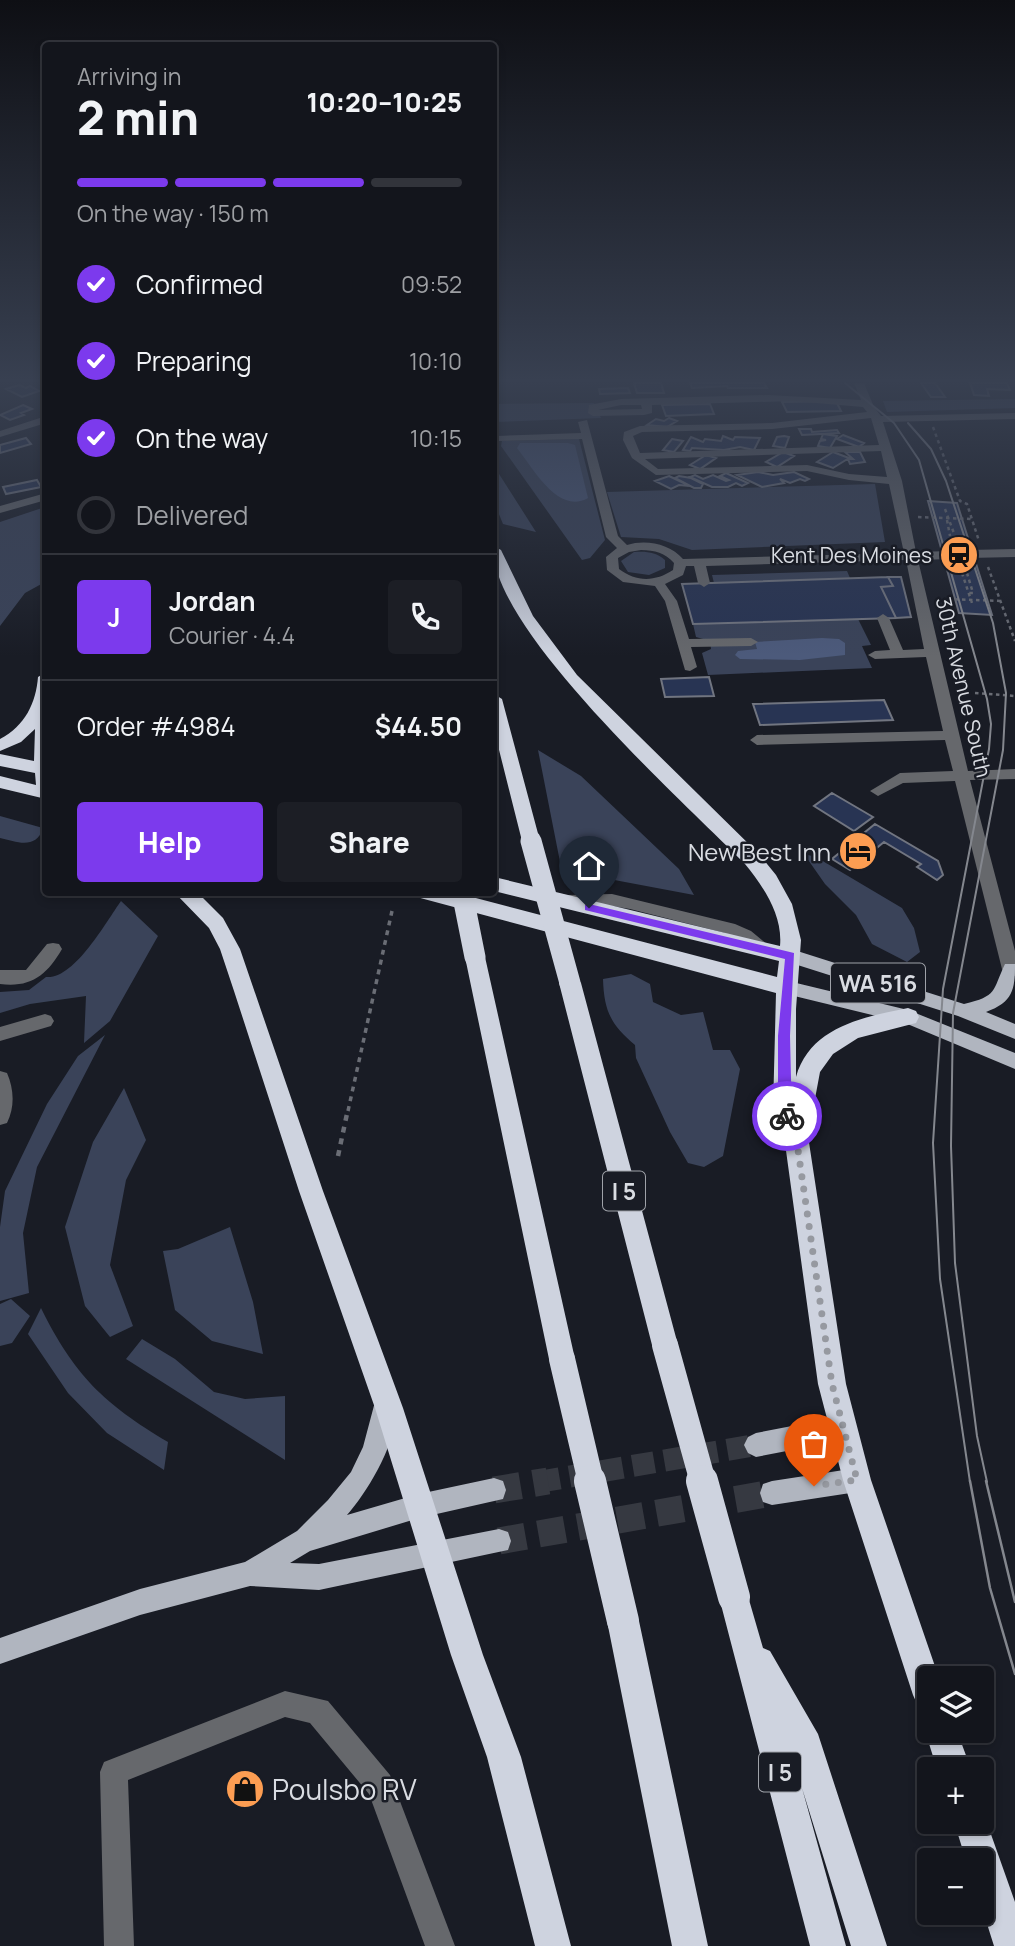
<!DOCTYPE html>
<html lang="en">
<head>
<meta charset="utf-8">
<style>
	body { margin:0; font-family:Manrope,sans-serif; background:#1c1e25; color:#f1f3f6; height:100vh; display:flex; flex-direction:column; font-size:26px; white-space:nowrap }
	* { box-sizing:border-box; margin:0 }
	p { font-size:23px; color:#9d9fa3 }
	.icon { flex:none; width:38px; height:38px; fill:none; stroke:currentColor; stroke-width:2; stroke-linecap:round; stroke-linejoin:round }
	.map { position:relative; flex:1; overflow:hidden }
	.panel { position:absolute; left:42px; top:42px; width:455px; height:854px; display:flex; flex-direction:column; background:#13151c; border-radius:7px; box-shadow:0 4px 10px #0003,0 0 0 2px #32343b }
	.panel>* { flex:none }
	.fabs { position:absolute; left:917px; top:1666px; display:grid; gap:14px }
	.fabs a { display:grid; place-items:center; width:77px; height:77px; border-radius:7px; background:#13151c; box-shadow:0 4px 10px #0003,0 0 0 2px #32343b; font-size:35px }
	.pin { position:absolute; display:grid; place-items:center; width:60px; height:60px; color:#fff; margin:-72px -30px; border-radius:50% 50% 50% 0; rotate:-45deg; box-shadow:0 0 7px #0007 }
	.pin .icon { rotate:45deg }
	.courier { position:absolute; display:grid; place-items:center; width:70px; height:70px; margin:-35px; border:5px solid #7c3aed; border-radius:50%; background:#fff; color:#222; box-shadow:0 2px 9px #0007 }
	.head em { font-style:normal; font-weight:800 }
	.head div { display:flex; flex-direction:column-reverse }
	.head { display:flex; align-items:center; justify-content:space-between; height:119px; padding:0 35px }
	h1 { font-size:46px; font-weight:800; line-height:52px }
	.bar { display:grid; grid-template-columns:repeat(4,1fr); gap:10px 7px; align-content:center; height:84px; padding:0 35px }
	.bar i { height:9px; border-radius:5px; background:#32343b }
	.bar .selected { background:#7c3aed }
	.bar p { grid-column:span 4 }
	.line { display:flex; align-items:center; gap:18px; padding:0 35px; border-top:2px solid #32343b }
	.line div { flex:1 }
	.round { display:grid; place-items:center; flex:none; width:74px; height:74px; border-radius:7px; background:#1c1e25 }
	ol { padding:0 35px; list-style:none }
	li { display:flex; align-items:center; gap:21px; height:77px }
	li p { margin-inline-start:auto }
	li .icon { padding:7px; border-radius:50%; background:#7c3aed; color:#fff; stroke-width:4 }
	li:last-child { color:#9d9fa3 }
	li i { width:38px; height:38px; border:4px solid #32343b; border-radius:50% }
	.cta { display:flex; gap:14px; margin-top:auto; padding:14px 35px }
	.cta a { flex:1; height:80px; border-radius:7px; background:#7c3aed; color:#fff; font-size:28px; font-weight:800; line-height:80px; text-align:center }
	.cta a+a { background:#1c1e25; color:#f1f3f6 }
	.map>svg:first-child { display:block }
</style>
</head>
<body>
<div class="map">
<svg width="1015" height="1946" viewBox="0 0 1015 1946">
	<rect width="100%" height="100%" fill="#191c25"/>
	<path fill="#3a4359" d="M1015,399V408L887,412L883,401Z
		M594,403L601,418L494,422V404Z
		M579,439L605,540L590,558L582,560L501,446L502,441Z
		M494,466L536,532L503,524L494,502Z
		M875,484L885,542L692,550L659,539L621,537L607,492Z
		M45,507V582L25,593L0,626V522Z
		M634,552C646,551 656,552 665,560V568L649,575L628,572L621,561Z
		M847,571L850,578L714,583L712,575Z
		M858,619L871,645L862,646L872,668L708,675L702,653L711,649L710,641L696,637L693,624Z
		M538,750L581,776L679,869L694,895L609,879L591,870L562,872Z
		M0,816L43,828C36,850 17,842 0,838Z
		M804,854L816,857L902,908L914,928L920,952L907,962L872,944L856,915L825,884Z
		M121,901L158,936L110,1021L84,1043L86,996L30,1004L0,1013V992L29,990L46,977C74,980 106,922 121,901Z
		M631,974L650,984L653,1002L681,1015L703,1012L713,1050H730L740,1069L723,1156L704,1167L688,1163L670,1132L636,1058L635,1045C611,1025 604,1011 603,979Z
		M105,1035L37,1167L23,1233L29,1293L0,1301V1227L5,1191L47,1104L78,1056Z
		M124,1088L146,1140L126,1180L110,1265L133,1326L110,1337L85,1306L65,1227L93,1142Z
		M230,1227L253,1302L263,1354L212,1341L175,1310L163,1251L178,1249Z
		M11,1299L30,1316L12,1343L0,1346V1304Z
		M41,1308C74,1375 104,1404 168,1442L164,1470L107,1433L68,1393L28,1334Z
		M142,1339L175,1359L214,1392L245,1399L285,1396V1460L126,1359Z"/>
	<path fill="#4c5a7b" d="M520,443H568L575,445L588,498C558,515 533,468 517,448Z
		M822,638L839,639L845,643V655L800,660L740,659L735,655L738,651L757,649L755,642Z"/>
	<path fill="#283453" stroke="#717580" stroke-width="2" d="M634,383H661L664,393H637Z
		M690,383H764L767,388H728L727,386L692,388Z
		M921,383H935L945,397H931Z
		M970,383H1007L1010,390L987,389L989,396L974,395Z
		M19,385L26,388L30,386L39,391L22,397L6,389Z
		M628,388L630,393L600,394L599,389Z
		M836,401L841,411L787,412L782,402Z
		M710,404L714,414L666,416L662,405Z
		M23,405L32,409L21,413L24,415L10,420L0,415Z
		M669,418L677,421L667,427L647,425L656,419L664,421Z
		M799,429H811L812,432L837,430L839,433L802,435Z
		M823,434L837,436L830,448L818,446L820,441L826,440L821,439Z
		M843,435L864,443L859,447L837,439Z
		M723,436L733,440L735,437L760,438L754,450L740,447L724,450L692,448L690,451L683,450L691,437L703,442L705,439L721,441Z
		M784,436L789,437L785,448L773,446L777,437Z
		M26,438L31,444L0,453V445Z
		M672,439L683,441L674,452L663,450Z
		M783,452L794,456L777,467L766,462Z
		M833,452L849,458L833,468L817,462Z
		M845,452H860L865,462L850,464L848,459H853Z
		M706,455L716,458L700,469L690,465Z
		M758,472L773,475L794,472L809,479L805,481L800,479L790,483L780,479L784,483L762,487L737,475Z
		M726,473L748,483L742,486L736,483L728,487H712L690,477L695,475L703,479L713,475L726,481L729,480L720,476Z
		M669,476L690,486L679,485L671,489L655,481Z
		M679,476L691,478L703,484L701,488H694L675,478Z
		M37,480L41,487L6,494L3,487Z
		M928,501L957,503L992,615L959,613Z
		M888,577L893,586L881,587L896,618L693,624L682,584Z
		M888,577H901L911,617L896,618L881,587L893,586Z
		M709,677L714,696L665,697L661,679Z
		M884,700L893,720L760,725L753,704Z
		M832,793L873,817L854,831L814,806Z
		M875,824L938,861L943,875L937,880L917,867L921,864L884,842L850,870L832,859Z"/>
	<g fill="none" stroke-linecap="round" stroke-linejoin="round">
		<path stroke="#363941" stroke-width="22" stroke-dasharray="22 10" stroke-linecap="butt" d="M538,1482L756,1445"/>
		<path stroke="#363941" stroke-width="27" stroke-dasharray="27 13" stroke-linecap="butt" d="M494,1490L548,1481
			M499,1541L772,1493"/>
		<path stroke="#6a6d75" stroke-width="2.5" stroke-dasharray="3.5 3.5" stroke-linecap="butt" d="M933,427L960,501L967,504L979,541
			M945,509L955,536
			M918,517L972,519
			M947,520L950,536
			M988,567L1015,641
			M962,573L973,606
			M967,573L973,593H969
			M948,599L1002,601
			M975,693L1015,696"/>
		<path stroke="#6a6d75" stroke-width="3.5" stroke-dasharray="5 5" stroke-linecap="butt" d="M348,1111L392,911"/>
		<path stroke="#6a6d75" stroke-width="4.5" stroke-dasharray="6 6" stroke-linecap="butt" d="M338,1156L348,1109"/>
		<path fill="#66686c" fill-rule="evenodd" d="M854,383H864L874,407L881,416L1015,413V419L883,422L902,481L916,552L951,551L957,555L951,559L918,560L968,771L1015,769V779L970,780L1015,951V976L1005,974L1002,969L955,781L903,783L878,796L870,791L900,773L953,771L945,740L757,745L750,740L757,735L943,731L926,657L875,659L868,655L875,651L890,650L877,618L883,614L889,618L903,650L924,649L906,560L706,566L710,583L704,587L698,583L694,566H686L683,575L665,584L677,601L689,639L751,638L758,642L751,646L691,647L697,667L690,671L685,670L665,601L655,586L623,582L607,570L606,557L617,548L606,537L582,439L494,441V437L497,436L581,433L578,422L587,420L618,536L627,545C646,539 670,544 683,559L904,553L889,484L849,480L807,471L656,475L632,458L623,440L624,432L640,426L772,423L867,412L863,407L793,401L652,405V413L644,415L593,416L588,413L589,405L621,399L768,395L861,400ZM621,405H641L642,409L598,410ZM871,418L879,445L640,453L633,436L642,432L772,429ZM881,451L887,477L849,474L807,465L658,469L645,459ZM641,550C655,550 665,553 674,563L673,570C655,582 636,582 619,569L618,558L629,552Z
			M46,416V423L0,437V431Z
			M46,493V500L0,513V506Z
			M1015,549V557L968,558L962,554L968,550Z
			M612,894L735,924L751,931L774,950L771,955L765,956L725,933L630,909L612,906L568,907L560,901L568,895Z
			M53,943L59,944L62,949C47,975 31,988 0,984V970H26L47,944Z
			M45,1014L51,1016L54,1021L51,1026L0,1041V1027Z
			M0,1071L7,1073C14,1089 15,1107 7,1123L0,1125Z
			M285,1691L328,1701L390,1775L455,1946H425L369,1794L310,1723L285,1717L128,1780L134,1946H104L100,1772L104,1762Z"/>
		<path fill="#b0b5bf" fill-rule="evenodd" d="M791,949L964,1004C998,996 992,991 1005,964H1015C1015,990 1013,1002 986,1012L1015,1024V1039L958,1016L785,961L782,956L785,951Z
			M788,981L908,1010L1015,1053V1069L905,1023L782,993L779,988L782,983Z
			M384,1394L392,1398C406,1431 368,1491 347,1515L419,1494L494,1478L503,1481L506,1490L503,1499L419,1518L310,1551L290,1563L319,1564L499,1529L508,1532L511,1541L508,1550L319,1590L250,1586L140,1615L0,1664V1638L140,1589L245,1562L297,1531L328,1500L351,1472L363,1447L376,1398Z
			M844,1416L852,1420L856,1428L852,1436L844,1440L756,1457L748,1453L744,1445L748,1437L756,1433Z
			M857,1468L866,1471L869,1480L866,1489L857,1492L772,1505L763,1502L760,1493L763,1484L772,1481Z"/>
		<path fill="#ced3df" fill-rule="evenodd" d="M494,546L501,550L533,616L577,675L759,854L776,875L792,904L801,940L796,1009V1077C810,1027 863,1017 908,1008L916,1011L919,1017L916,1023L858,1038L833,1054L820,1072L808,1136L846,1384L871,1480L939,1678H929V1711L918,1706L913,1695L843,1480L818,1384L784,1136L773,1110L776,993L424,899L417,897L414,892H453L777,977L779,961L494,891V877L780,946C783,915 763,886 745,864C687,805 486,625 494,546Z
			M46,672V799L0,788V776L36,785L35,773L0,766V754L34,761L35,729L21,742L0,751V739C25,726 36,703 38,677Z
			M494,694L502,699L540,841L538,846H524L522,841L494,730Z
			M174,892H197L223,918L240,949L323,1191L403,1408L483,1655L521,1757L571,1946H535L487,1757L451,1655L375,1408L299,1191L234,991L220,949L209,928Z
			M475,949L482,951L485,957L575,1359L572,1368L562,1372L552,1368L549,1359L465,957L468,951Z
			M570,975L577,977L581,983L678,1345L674,1354L665,1358L656,1354L652,1345L559,983L563,977Z
			M734,1582L745,1586L763,1648L770,1651L818,1734L887,1946H851L802,1788L846,1946H810L719,1597L723,1586Z
			M623,1605L634,1610L639,1621L708,1946H672L607,1621L612,1610Z
			M929,1720V1731H957L971,1769H937L925,1731Z
			M982,1809L1015,1902V1946H994L982,1908V1860H966L954,1822H982Z"/>
		<path stroke="#84878e" stroke-width="2" d="M845,383L894,423L919,460L987,699L991,724L989,749L943,989L933,1143L940,1279L970,1482
			M908,423L931,449L946,481L993,623L1006,693L1003,750L953,1013L951,1146L955,1263L977,1436L987,1482"/>
		<path stroke="#84878e" stroke-width="2.5" d="M970,1481L990,1588L1015,1674
			M986,1481L1015,1602"/>
		<path stroke="#ced3df" stroke-width="21" d="M531,841L570,983
			M462,892L475,957"/>
		<path stroke="#ced3df" stroke-width="26" d="M665,1345L703,1482
			M562,1359L591,1482"/>
		<path stroke="#ced3df" stroke-width="32" d="M590,1481L623,1621
			M702,1481L734,1597"/>
	</g>
	<linearGradient id="sky" x2="0" y2="1"><stop stop-color="#0e0f14"/><stop offset="0.58" stop-color="#384051"/><stop offset="1" stop-color="#384051" stop-opacity="0"/></linearGradient>
	<rect width="1015" height="656" fill="url(#sky)"/>
	<path fill="#7c3aed" d="M589,904L794,953L790,1036L792,1120H783L778,1110V1036L785,959L585,910V905Z"/>
	<g fill="none" stroke-linecap="round" stroke-linejoin="round">
		<path stroke="#9699a0" stroke-width="7" stroke-dasharray="0 12.6" d="M787,1116L796,1136L832,1384L857,1480L814,1486"/>
	</g>
	<defs>
		<symbol id="station-disc" viewBox="-11 -11 22 22"><circle r="9.5" fill="#fc9d52" stroke="#191c25"/><path d="M-3-6H3Q5-6 5-4V2Q5 4 3 4L4.5 6H3L1.5 4h-3L-3 6H-4.5L-3 4Q-5 4-5 2V-4Q-5-6-3-6ZM-3.5-4v3h7v-3ZM-3.5 1v1.5H-2V1ZM2 1v1.5H3.5V1Z" fill="#111"/></symbol>
		<symbol id="hotel-disc" viewBox="-11 -11 22 22"><circle r="9.5" fill="#fc9d52" stroke="#191c25"/><path d="M-6-4.5h1.5V1H6V5H4.5V3h-9V5H-6ZM-4 0a1.8 1.8 0 1 1 3.6 0ZM.5 0V-2.5h3Q6-2.5 6 0Z" fill="#111"/></symbol>
		<symbol id="shop-disc" viewBox="-11 -11 22 22"><circle r="9.5" fill="#fc9d52" stroke="#191c25"/><path d="M-5-2.5h2.3a2.7 3.5 0 0 1 5.4 0H5L5.5 6h-11ZM-1.5-2.5h3a1.5 2.3 0 0 0-3 0Z" fill="#111"/></symbol>
	</defs>
	<g fill-rule="evenodd">
		<use href="#station-disc" x="937" y="533" width="44" height="44"/>
		<use href="#hotel-disc" x="836" y="829" width="44" height="44"/>
		<use href="#shop-disc" x="223" y="1767" width="44" height="44"/>
	</g>
	<g text-anchor="middle" dominant-baseline="central" stroke-width="5" stroke-linejoin="round" paint-order="stroke">
		<g font-size="21" fill="#d9dce2" stroke="#191c25" text-anchor="end">
			<text x="932" y="555">Kent Des Moines</text>
		</g>
		<g font-size="21" fill="#d9dce2" stroke="#191c25">
			<text transform="translate(964 687) rotate(77)">30th Avenue South</text>
		</g>
		<g fill="#191c25" stroke="#9fa2a9" stroke-width="2">
			<rect x="831" y="963.5" width="94" height="39" rx="5"/>
			<rect x="603" y="1171.5" width="42" height="39" rx="5"/>
			<rect x="759" y="1752.5" width="42" height="39" rx="5"/>
		</g>
		<g font-size="23" font-weight="bold" fill="#d9dce2">
			<text x="878" y="983">WA 516</text>
			<text x="624" y="1191">I 5</text>
			<text x="780" y="1772">I 5</text>
		</g>
		<g font-size="24" fill="#d9dce2" stroke="#191c25" text-anchor="end">
			<text x="831" y="851">New Best Inn</text>
		</g>
		<g font-size="28" fill="#d9dce2" stroke="#191c25" text-anchor="start">
			<text x="272" y="1789">Poulsbo RV</text>
		</g>
	</g>
</svg>
<div class="fabs">
<a><svg class="icon" aria-label="layers" viewBox="0 0 24 24"><path d="M12 4l9 5-9 5-9-5zM3 14l9 5 9-5"/></svg></a>
<a>+</a>
<a>−</a>
</div>
<div class="pin" style="left:814px;top:1486px;background:#ea580c"><svg class="icon" aria-label="bag" viewBox="0 0 24 24"><path d="M5 8h14l-1 12H6zM9 8a3 3 0 0 1 6 0"/></svg></div>
<div class="pin" style="left:589px;top:908px;background:#1f2937"><svg class="icon" aria-label="home" viewBox="0 0 24 24"><path d="M3 11l9-7 9 7M6 9v11h12V9"/></svg></div>
<div class="courier" style="left:787px;top:1116px"><svg class="icon" aria-label="bike" viewBox="0 0 24 24"><circle cx="6" cy="16" r="4"/><circle cx="18" cy="16" r="4"/><path d="M6 16l4-8h5l3 8M10 8l3 8H6M13 5h3"/></svg></div>
<section class="panel">
<div class="head"><div><h1>2 min</h1><p>Arriving in</p></div><em>10:20–10:25</em></div>
<div class="bar"><i class="selected"></i><i class="selected"></i><i class="selected"></i><i></i><p>On the way · 150 m</p></div>
<ol>
<li><svg class="icon" aria-label="check" viewBox="0 0 24 24"><path d="M5 12l5 5 9-10"/></svg>Confirmed<p>09:52</p></li>
<li><svg class="icon" aria-label="check" viewBox="0 0 24 24"><path d="M5 12l5 5 9-10"/></svg>Preparing<p>10:10</p></li>
<li><svg class="icon" aria-label="check" viewBox="0 0 24 24"><path d="M5 12l5 5 9-10"/></svg>On the way<p>10:15</p></li>
<li><i></i>Delivered</li>
</ol>
<div class="line" style="height:126px"><b class="round" style="background:#7c3aed;color:#fff">J</b><div><b>Jordan</b><p>Courier · 4.4</p></div><a class="round"><svg class="icon" aria-label="phone" viewBox="0 0 24 24"><path d="M5 4h4l2 5-3 2q2 4 5 5l2-3 5 2v4C11 20 4 13 5 4z"/></svg></a></div>
<div class="line" style="height:91px"><div>Order #4984</div><b>$44.50</b></div>
<div class="cta"><a>Help</a><a>Share</a></div>
</section>
</div>
</body>
</html>
